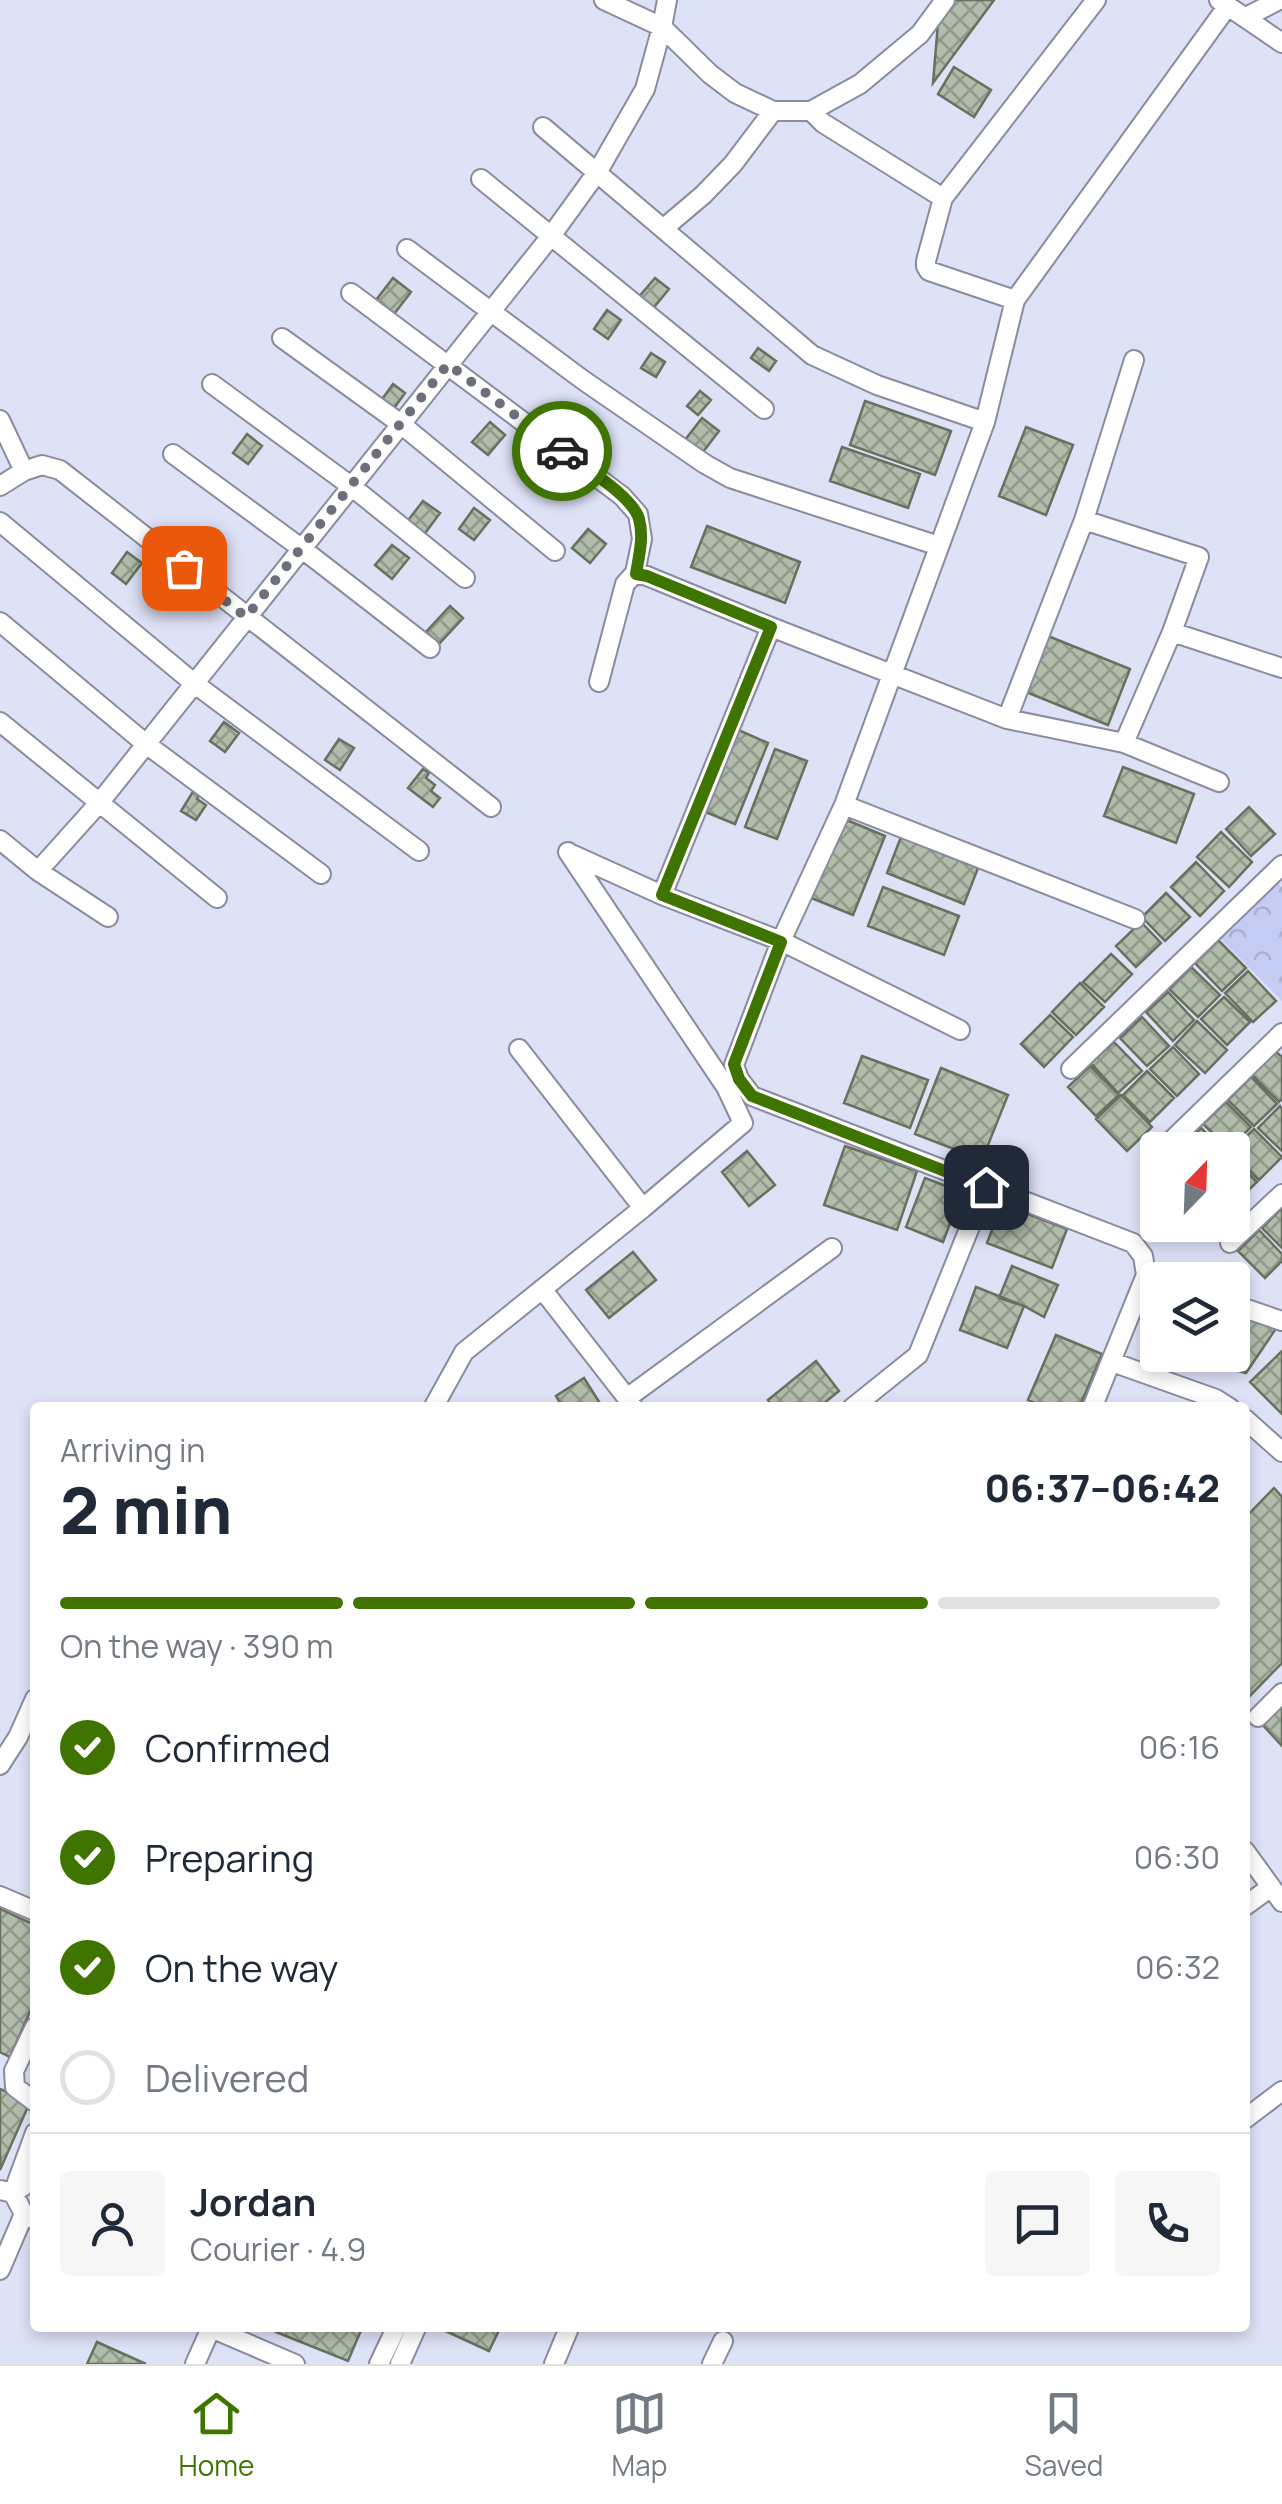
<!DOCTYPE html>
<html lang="en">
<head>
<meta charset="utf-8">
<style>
	body { margin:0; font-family:Manrope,sans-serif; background:#f6f6f7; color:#1f2937; height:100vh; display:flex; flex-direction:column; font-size:38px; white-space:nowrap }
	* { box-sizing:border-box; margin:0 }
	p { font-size:32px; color:#747a83 }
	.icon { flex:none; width:55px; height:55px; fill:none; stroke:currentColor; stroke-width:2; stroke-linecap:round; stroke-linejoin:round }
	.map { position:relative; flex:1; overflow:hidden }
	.panel { position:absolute; left:30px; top:1402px; width:1220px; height:930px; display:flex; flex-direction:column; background:#fff; border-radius:10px; box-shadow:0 5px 15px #0003 }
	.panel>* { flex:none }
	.needle { width:65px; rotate:23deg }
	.controls { position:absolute; left:1140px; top:1132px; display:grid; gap:20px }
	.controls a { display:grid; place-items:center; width:110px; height:110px; border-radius:10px; background:#fff; box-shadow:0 5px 15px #0003; font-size:50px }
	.pin { position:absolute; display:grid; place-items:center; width:85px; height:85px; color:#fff; margin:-42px; border-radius:20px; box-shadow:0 5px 15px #0006 }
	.courier { position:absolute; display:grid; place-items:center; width:100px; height:100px; margin:-50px; border:8px solid #407400; border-radius:50%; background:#fff; color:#222; box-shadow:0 2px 12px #0007 }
	.headline em { font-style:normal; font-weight:800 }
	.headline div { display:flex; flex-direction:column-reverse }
	.headline { display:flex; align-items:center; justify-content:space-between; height:170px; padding:0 30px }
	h1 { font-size:65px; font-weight:800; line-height:75px }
	.bar { display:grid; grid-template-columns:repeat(4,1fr); gap:15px 10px; align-content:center; height:120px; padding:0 30px }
	.bar i { height:12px; border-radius:8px; background:#e0e1e3 }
	.bar .active { background:#407400 }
	.bar p { grid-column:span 4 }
	.line { display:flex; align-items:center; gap:25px; padding:0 30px; border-top:2px solid #e0e1e3 }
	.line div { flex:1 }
	.round { display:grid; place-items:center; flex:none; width:105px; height:105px; border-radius:10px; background:#f6f6f7 }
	ol { padding:0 30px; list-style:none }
	li { display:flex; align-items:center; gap:30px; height:110px }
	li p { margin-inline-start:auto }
	li .icon { padding:10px; border-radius:50%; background:#407400; color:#fff; stroke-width:4 }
	li:last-child { color:#747a83 }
	li i { width:55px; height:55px; border:5px solid #e0e1e3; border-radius:50% }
	.tabs { display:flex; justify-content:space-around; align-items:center; height:140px; border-top:2px solid #e0e1e3; background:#fff; font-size:28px; color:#747a83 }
	.tabs a { display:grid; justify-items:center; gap:5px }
	.tabs .active { color:#407400 }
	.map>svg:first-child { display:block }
</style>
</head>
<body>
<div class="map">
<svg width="1282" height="2364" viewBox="0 0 1282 2364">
	<defs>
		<pattern id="park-crowns" width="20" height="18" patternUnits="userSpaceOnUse" patternTransform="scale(2.5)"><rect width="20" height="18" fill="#c5ccf3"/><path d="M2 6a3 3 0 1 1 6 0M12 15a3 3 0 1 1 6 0" fill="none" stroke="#aab0d1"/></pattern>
		<pattern id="building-cross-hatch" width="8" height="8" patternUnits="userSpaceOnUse" patternTransform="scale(2.5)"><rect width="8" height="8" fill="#b1bdaa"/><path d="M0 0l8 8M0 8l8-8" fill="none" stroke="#909a8b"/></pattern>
	</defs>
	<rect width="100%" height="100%" fill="#dee2f7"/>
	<path fill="url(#park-crowns)" d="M1274,879L1282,887V1001L1217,935Z"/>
	<path fill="url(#building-cross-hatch)" stroke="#667160" stroke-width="2.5" d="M947,0H994L933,83L939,11Z
		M954,67L991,90L974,117L938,94Z
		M393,278L411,292L394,314L376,300Z
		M655,278L669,289L651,311L637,299Z
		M607,310L621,320L608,339L594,329Z
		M758,348L776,361L769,371L751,358Z
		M651,353L665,362L656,377L641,368Z
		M393,384L405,393L392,411L380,402Z
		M700,391L711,400L698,415L687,406Z
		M865,401L951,431L935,475L850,445Z
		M702,418L719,431L703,452L685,440Z
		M490,422L505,435L488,455L472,442Z
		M1026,427L1073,445L1046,515L999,496Z
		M247,434L262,446L248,464L233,453Z
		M842,447L920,474L908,508L830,481Z
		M423,501L440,513L423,536L406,523Z
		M474,508L490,520L474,540L459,529Z
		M707,526L800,562L785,603L691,567Z
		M588,529L606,544L590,563L572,548Z
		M392,545L409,558L392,579L375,565Z
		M127,552L142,563L126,584L112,573Z
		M450,606L463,618L439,644L426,632Z
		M1043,634L1130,669L1108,725L1021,690Z
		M224,722L239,733L225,752L210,741Z
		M736,729L768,743L735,824L703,811Z
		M339,739L354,748L340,770L325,760Z
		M775,749L807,761L777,839L745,827Z
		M1123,767L1194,794L1176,843L1104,816Z
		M423,769L429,773L426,778L435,785L431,791L440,798L433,807L408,788Z
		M194,790L200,794L197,799L206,805L196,820L181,811Z
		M1249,807L1275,834L1251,856L1226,829Z
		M842,818L885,836L853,915L809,897Z
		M1221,832L1252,862L1229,887L1197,857Z
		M901,837L978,868L964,904L887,873Z
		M1196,862L1224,891L1200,916L1171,887Z
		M883,887L959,916L944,955L868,926Z
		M1166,893L1190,917L1165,941L1142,917Z
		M1141,922L1161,943L1136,967L1116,946Z
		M1217,939L1246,968L1222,991L1194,962Z
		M1111,954L1132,974L1105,1002L1083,982Z
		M1191,967L1220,995L1198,1017L1169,989Z
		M1248,971L1276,1001L1253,1022L1225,993Z
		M1080,983L1104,1007L1076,1035L1052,1012Z
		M1168,992L1194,1020L1173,1041L1146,1012Z
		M1224,997L1250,1022L1227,1045L1201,1019Z
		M1050,1015L1073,1037L1044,1067L1021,1044Z
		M1142,1017L1169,1046L1147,1066L1120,1038Z
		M1197,1021L1227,1050L1205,1073L1175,1045Z
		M1114,1042L1142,1071L1118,1093L1091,1063Z
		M1173,1047L1199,1074L1177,1096L1150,1069Z
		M1275,1051L1282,1057V1099L1279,1102L1251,1074Z
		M862,1056L928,1080L910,1128L844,1103Z
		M1090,1066L1119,1095L1096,1116L1068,1087Z
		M941,1068L1008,1095L982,1160L915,1134Z
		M1147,1071L1174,1098L1150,1122L1123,1095Z
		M1251,1077L1277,1104L1254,1126L1228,1100Z
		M1121,1095L1152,1127L1127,1151L1096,1119Z
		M1226,1102L1251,1127L1229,1149L1203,1124Z
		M1280,1106L1282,1109V1151L1258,1128Z
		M1201,1128L1223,1150H1179Z
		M1254,1129L1282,1157L1259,1180L1232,1153V1150Z
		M845,1146L917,1171L897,1230L824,1205Z
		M747,1151L775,1185L749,1206L722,1172Z
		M1232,1157L1257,1182L1233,1205L1232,1204Z
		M925,1178L962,1192L943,1242L906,1227Z
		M1002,1204L1067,1229L1052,1268L987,1243Z
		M1282,1208V1248L1262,1228Z
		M1259,1230L1282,1254V1261L1265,1278L1238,1251Z
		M633,1252L656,1280L609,1318L586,1290Z
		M1012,1266L1058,1285L1044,1317L1024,1306L999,1298Z
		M976,1287L1024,1306L1007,1348L960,1330Z
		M1232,1312L1277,1327L1246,1373L1211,1364L1215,1355H1232Z
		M1056,1335L1102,1354L1079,1408H1045L1028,1400Z
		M1282,1351V1414L1250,1382Z
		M816,1361L839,1391L818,1408H774L768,1400Z
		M584,1378L603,1408H563L556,1396Z
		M1274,1488L1282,1497V1663L1245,1701V1518Z
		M1282,1701V1746L1261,1723Z
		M0,1909L35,1925V2000L10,2057L0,2052Z
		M0,2089L30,2102L0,2170Z
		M278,2328H362L348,2361L276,2332Z
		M444,2328H500L489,2351L443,2330Z
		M97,2342L146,2364H87Z"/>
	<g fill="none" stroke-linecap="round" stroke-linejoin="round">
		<defs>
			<path id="street" d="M1219,0L1282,43
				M1246,17L1279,0
				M773,111H811L860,84L920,34L945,0
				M811,111L823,123L943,198L926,261V266L929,271L1015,300
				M543,127L812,355L877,385L985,422
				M481,179L764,409
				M943,198L1096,0
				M664,228L703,195L733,164L773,111L735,93L710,74L662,27L667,0
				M407,249L583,380L705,464L730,478L939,546
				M351,293L622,496L638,514L642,539L635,573L625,584L599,682
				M282,338L401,424L555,551
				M212,384L351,486L465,578
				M0,420L24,471L0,486
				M173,454L301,548L430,648
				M24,471L42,465L60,470L491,807
				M1084,520L1199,557L1172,632L1124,743
				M0,522L195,684L419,851
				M635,573L647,576L771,627L1007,719L1124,743L1219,782
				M0,622L146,744L321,874
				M1172,632L1282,668
				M1007,719L1084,520L1134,360
				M0,722L217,898
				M844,805L1135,919
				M0,840L38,871L100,802L551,236L598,171L645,89L662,27L604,0
				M569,853L662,895L781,941L960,1030
				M38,871L108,917
				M662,895L771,627
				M519,1049L643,1208
				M1071,1069L1282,865
				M1162,1150L1282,1033
				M1230,1243L1282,1194
				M542,1289L627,1398
				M1232,1304L1282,1321
				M1112,1362L1216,1399L1230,1408
				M433,1408L464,1352L643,1208L743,1123L726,1087L568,852
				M634,1408L627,1398L832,1248
				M852,1408L918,1355L986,1187
				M1092,1408L1146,1275L1143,1256L1133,1243L752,1096L739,1079L734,1065L781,941L844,805L985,422L1015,300L1227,7
				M1245,1419L1282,1452
				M1258,1717L1282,1693
				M0,1765L18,1737L35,1699
				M1245,1851L1282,1902
				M0,1896L35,1911
				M1245,1906L1271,1887
				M35,2027L14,2071L15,2087L35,2102
				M1245,2119L1282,2091
				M35,2133L13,2193L24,2214L35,2220
				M0,2190L13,2193L35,2179
				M0,2270L24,2214
				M211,2328L295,2364
				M195,2364L211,2328
				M379,2364L396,2328
				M400,2364L416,2328
				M554,2364L569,2328
				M712,2364L723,2341"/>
		</defs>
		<use href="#street" stroke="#898c9f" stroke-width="22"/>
		<use href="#street" stroke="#fff" stroke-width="18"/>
	</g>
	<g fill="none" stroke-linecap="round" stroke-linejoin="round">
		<path stroke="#6d6f7c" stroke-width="10" stroke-dasharray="0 18" d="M184,568L246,617L448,364L562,451"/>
		<path stroke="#407400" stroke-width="12" d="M562,451C582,466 633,496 639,519C644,537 639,555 636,574L647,576L771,627L662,895L781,942L734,1064L739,1079L752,1096L986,1187"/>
	</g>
</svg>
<div class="controls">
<a><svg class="needle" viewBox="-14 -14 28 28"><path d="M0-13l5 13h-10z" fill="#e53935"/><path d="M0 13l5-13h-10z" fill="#747a83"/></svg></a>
<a><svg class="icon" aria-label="layers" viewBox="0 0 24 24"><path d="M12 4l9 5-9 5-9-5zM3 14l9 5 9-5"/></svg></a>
</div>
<div class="pin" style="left:184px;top:568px;background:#ea580c"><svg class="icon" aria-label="bag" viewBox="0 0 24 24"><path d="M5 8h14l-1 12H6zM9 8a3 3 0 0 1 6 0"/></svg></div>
<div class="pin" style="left:986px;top:1187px;background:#1f2937"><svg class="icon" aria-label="home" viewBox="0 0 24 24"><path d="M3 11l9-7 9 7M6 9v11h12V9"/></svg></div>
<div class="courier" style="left:562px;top:451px"><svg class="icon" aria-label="car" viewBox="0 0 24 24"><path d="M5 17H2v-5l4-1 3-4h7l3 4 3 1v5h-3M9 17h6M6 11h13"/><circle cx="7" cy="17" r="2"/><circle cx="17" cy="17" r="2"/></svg></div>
<section class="panel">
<div class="headline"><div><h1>2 min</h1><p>Arriving in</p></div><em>06:37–06:42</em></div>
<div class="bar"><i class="active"></i><i class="active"></i><i class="active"></i><i></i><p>On the way · 390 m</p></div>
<ol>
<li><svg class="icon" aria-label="check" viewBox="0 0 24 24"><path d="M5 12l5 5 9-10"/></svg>Confirmed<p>06:16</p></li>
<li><svg class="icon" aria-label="check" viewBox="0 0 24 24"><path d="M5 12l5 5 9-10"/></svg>Preparing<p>06:30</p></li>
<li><svg class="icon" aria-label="check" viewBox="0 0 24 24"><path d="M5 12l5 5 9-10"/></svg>On the way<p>06:32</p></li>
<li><i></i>Delivered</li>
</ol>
<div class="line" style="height:180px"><a class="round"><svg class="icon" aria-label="person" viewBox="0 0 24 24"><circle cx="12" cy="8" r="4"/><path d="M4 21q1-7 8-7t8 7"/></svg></a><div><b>Jordan</b><p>Courier · 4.9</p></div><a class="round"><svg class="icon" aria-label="chat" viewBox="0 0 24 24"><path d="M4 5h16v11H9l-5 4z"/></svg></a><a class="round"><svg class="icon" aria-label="phone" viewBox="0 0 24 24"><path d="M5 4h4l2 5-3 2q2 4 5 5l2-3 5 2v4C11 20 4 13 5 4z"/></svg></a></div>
</section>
</div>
<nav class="tabs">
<a class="active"><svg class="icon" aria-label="home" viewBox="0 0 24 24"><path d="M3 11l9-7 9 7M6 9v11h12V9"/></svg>Home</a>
<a><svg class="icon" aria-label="map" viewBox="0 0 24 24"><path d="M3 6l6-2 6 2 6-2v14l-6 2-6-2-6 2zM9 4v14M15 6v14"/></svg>Map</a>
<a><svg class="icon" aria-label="saved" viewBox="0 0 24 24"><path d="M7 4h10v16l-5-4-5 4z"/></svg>Saved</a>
</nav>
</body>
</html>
